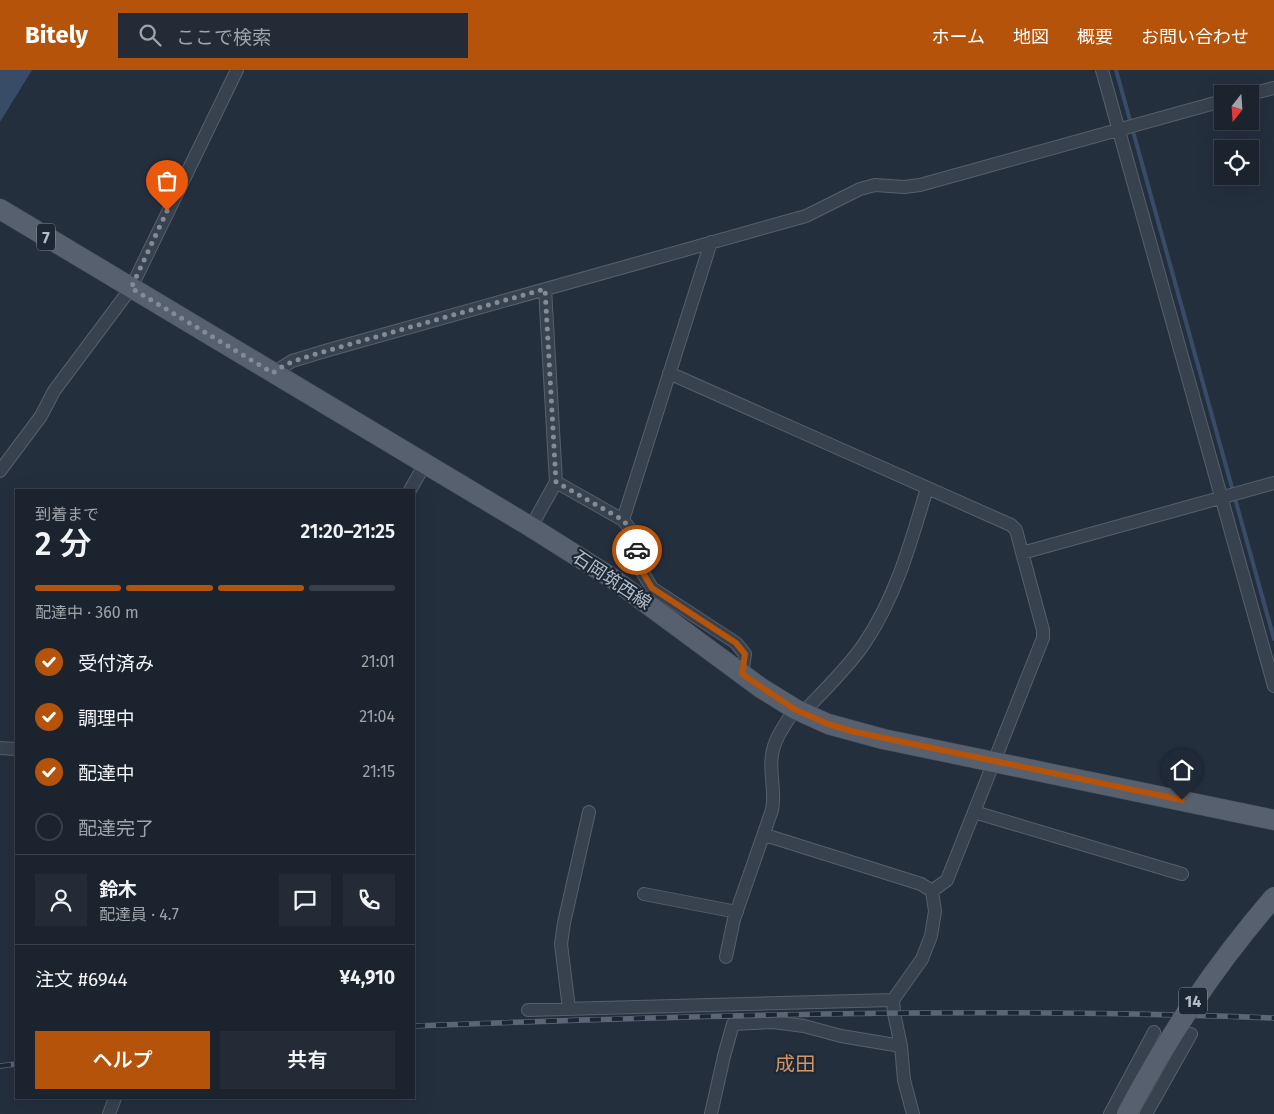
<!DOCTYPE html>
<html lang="ja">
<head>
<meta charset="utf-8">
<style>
	body { margin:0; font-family:"Fira Sans","Noto Sans JP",sans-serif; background:#242b36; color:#f1f3f6; height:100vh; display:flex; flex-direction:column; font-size:19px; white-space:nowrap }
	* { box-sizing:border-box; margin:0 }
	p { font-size:16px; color:#a0a4aa }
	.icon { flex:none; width:28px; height:28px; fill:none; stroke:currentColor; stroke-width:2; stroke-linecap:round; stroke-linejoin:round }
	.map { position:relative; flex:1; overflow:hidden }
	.drawer { position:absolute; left:15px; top:419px; width:400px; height:610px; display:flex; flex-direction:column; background:#1b232e; border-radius:0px; box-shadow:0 5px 20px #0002,0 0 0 1px #39404a }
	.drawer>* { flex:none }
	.needle { width:32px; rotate:197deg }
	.buttons { position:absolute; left:1214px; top:15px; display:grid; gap:10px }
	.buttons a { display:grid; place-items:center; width:45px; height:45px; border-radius:0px; background:#1b232e; box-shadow:0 5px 20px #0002,0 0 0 1px #39404a; font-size:25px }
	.pin { position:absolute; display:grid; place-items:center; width:42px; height:42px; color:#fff; margin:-51px -21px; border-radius:50% 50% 50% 0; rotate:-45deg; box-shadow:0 0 5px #0007 }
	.pin .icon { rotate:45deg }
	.courier { position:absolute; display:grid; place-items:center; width:50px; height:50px; margin:-25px; border:4px solid #b45309; border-radius:50%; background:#fff; color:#222; box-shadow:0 1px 6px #0007 }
	.head em { font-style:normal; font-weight:600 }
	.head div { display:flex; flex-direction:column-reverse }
	.head { display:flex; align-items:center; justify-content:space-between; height:85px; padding:0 20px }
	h1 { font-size:32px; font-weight:600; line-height:38px }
	.bar { display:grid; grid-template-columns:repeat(4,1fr); gap:8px 5px; align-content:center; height:60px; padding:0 20px }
	.bar i { height:6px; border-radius:4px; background:#39404a }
	.bar .active { background:#b45309 }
	.bar p { grid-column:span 4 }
	.line { display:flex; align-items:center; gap:12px; padding:0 20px; border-top:1px solid #39404a }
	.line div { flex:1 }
	.round { display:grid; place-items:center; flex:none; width:52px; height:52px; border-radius:0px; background:#242b36 }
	ol { padding:0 20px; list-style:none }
	li { display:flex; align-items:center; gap:15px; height:55px }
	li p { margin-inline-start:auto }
	li .icon { padding:5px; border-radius:50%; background:#b45309; color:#fff; stroke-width:4 }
	li:last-child { color:#a0a4aa }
	li i { width:28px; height:28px; border:2px solid #39404a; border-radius:50% }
	.action { display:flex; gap:10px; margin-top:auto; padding:10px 20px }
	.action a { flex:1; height:58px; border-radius:0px; background:#b45309; color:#fff; font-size:20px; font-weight:600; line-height:58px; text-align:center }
	.action a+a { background:#242b36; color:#f1f3f6 }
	header { display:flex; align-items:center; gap:30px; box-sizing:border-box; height:70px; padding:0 25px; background:#b45309; color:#fff }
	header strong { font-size:24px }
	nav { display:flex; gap:28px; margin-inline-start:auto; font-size:18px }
	.search { width:350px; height:45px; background:#242b36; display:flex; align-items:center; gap:12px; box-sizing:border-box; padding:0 18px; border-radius:0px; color:#a0a4aa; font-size:19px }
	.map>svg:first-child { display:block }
</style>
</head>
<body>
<header>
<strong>Bitely</strong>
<div class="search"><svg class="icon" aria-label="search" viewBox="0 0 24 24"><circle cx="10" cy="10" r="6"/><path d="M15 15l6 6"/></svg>ここで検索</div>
<nav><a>ホーム</a><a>地図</a><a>概要</a><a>お問い合わせ</a></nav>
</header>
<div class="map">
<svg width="1274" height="1044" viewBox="0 0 1274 1044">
	<rect width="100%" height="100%" fill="#242f3e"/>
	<path fill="#394c67" d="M0,0H32L0,52Z"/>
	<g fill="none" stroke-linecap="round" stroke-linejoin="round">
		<path stroke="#394c67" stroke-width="4" d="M1116,0L1274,569"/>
		<defs>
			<path id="minor" d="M1102,0L1274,616
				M1250,24L1274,18
				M273,303L292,291L325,281L806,146L860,119L875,115L904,117L920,115L1222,31
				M669,303L1011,455L1016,460L1043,560V568L947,810L932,821
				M0,401L41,346L54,321L131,218L237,0
				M556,412L623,450L633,463L641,500L652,518L736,573L745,584L742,604
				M410,420L425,394
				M623,450L711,172
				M531,457L556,412L545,219
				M1022,483L1274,413
				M803,643C823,621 847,599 864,574C896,527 911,472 927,418
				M0,678L16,679
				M974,742L1182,804
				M765,765L921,814L932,821L935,841L931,866L922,889L893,930L894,943L901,976L904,1010L913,1044
				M644,824L737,842
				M726,887L734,849L772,740C776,722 769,704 772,685C774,669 786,653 795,639
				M569,939L561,874L564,853L589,742
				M528,940L893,930
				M109,1044L115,1028
				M711,1044L724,986L733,954L773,952L804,956L841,966L901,976
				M1110,1044L1154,962
				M1146,1044L1191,964"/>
			<path id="primary" d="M0,139L531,457L612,508L761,618L795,639L828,654L883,669L1274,750"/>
		</defs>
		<use href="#minor" stroke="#565f6c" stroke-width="14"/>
		<use href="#primary" stroke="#414a57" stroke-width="21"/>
		<use href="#minor" stroke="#38414e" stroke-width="12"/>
		<use href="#primary" stroke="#56606e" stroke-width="20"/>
		<defs>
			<path id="rail" d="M414,956C700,945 987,937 1274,948
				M0,996L16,994"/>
		</defs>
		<use href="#rail" stroke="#5a6575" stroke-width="5.5"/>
		<use href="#rail" stroke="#1d2633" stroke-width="4" stroke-dasharray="11" stroke-linecap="butt"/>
		<defs>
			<path id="primary-bridge" d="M1127,1044C1170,963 1214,897 1274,827"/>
		</defs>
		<use href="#primary-bridge" stroke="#414a57" stroke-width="21" stroke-linecap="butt"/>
		<use href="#primary-bridge" stroke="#56606e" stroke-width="20"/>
	</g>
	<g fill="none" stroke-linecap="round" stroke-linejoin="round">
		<path stroke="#828b98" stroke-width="5" stroke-dasharray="0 9" d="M167,141L131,218L273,303C288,291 307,287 326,281L545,219L556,412L623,450L633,462L637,480"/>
		<path stroke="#b45309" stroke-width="6" d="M637,480L641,500L652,518L736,573L745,584L742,604L794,639L828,654L855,662L1182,730"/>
	</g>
	<g text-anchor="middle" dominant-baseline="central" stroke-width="4.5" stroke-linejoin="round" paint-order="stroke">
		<g fill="#1d2633" stroke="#878f9c" stroke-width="1">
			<rect x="37" y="153.5" width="18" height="27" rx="4"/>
			<rect x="1179" y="917.5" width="28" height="27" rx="4"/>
		</g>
		<g font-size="16" font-weight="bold" fill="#b4bcc9">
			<text x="46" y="167">7</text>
			<text x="1193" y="931">14</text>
		</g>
		<g font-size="18" fill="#b4bcc9" stroke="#1d2633">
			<text transform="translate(612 510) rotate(34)">石岡筑西線</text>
		</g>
		<g font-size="20" fill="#d59563" stroke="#1d2633">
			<text x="795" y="994">成田</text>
		</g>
	</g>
</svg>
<div class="buttons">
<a><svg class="needle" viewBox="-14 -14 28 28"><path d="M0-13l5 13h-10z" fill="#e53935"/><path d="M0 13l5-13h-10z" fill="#a0a4aa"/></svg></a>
<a><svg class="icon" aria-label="locate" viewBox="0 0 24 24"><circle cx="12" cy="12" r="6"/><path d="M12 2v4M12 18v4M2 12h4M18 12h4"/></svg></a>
</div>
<div class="pin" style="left:167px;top:141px;background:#ea580c"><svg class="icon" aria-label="bag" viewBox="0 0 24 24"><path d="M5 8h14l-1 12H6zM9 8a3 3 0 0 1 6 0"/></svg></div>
<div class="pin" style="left:1182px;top:730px;background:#1f2937"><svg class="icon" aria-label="home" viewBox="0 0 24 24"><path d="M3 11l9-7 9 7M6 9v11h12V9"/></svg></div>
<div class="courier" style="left:637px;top:480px"><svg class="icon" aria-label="car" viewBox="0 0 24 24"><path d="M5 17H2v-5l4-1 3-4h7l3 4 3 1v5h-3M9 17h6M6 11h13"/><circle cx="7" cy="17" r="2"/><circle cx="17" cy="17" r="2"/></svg></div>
<section class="drawer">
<div class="head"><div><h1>2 分</h1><p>到着まで</p></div><em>21:20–21:25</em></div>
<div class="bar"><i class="active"></i><i class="active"></i><i class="active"></i><i></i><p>配達中 · 360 m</p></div>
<ol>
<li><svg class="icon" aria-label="check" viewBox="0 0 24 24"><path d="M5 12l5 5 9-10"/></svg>受付済み<p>21:01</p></li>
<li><svg class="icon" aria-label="check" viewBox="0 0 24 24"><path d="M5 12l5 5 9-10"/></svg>調理中<p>21:04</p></li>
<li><svg class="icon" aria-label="check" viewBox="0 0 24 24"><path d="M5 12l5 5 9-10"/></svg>配達中<p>21:15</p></li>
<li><i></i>配達完了</li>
</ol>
<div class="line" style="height:90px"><a class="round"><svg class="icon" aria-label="person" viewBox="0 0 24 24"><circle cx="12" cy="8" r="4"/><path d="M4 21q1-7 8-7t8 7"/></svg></a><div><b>鈴木</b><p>配達員 · 4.7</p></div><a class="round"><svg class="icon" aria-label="chat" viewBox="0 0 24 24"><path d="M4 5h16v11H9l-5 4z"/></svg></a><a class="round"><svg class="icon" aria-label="phone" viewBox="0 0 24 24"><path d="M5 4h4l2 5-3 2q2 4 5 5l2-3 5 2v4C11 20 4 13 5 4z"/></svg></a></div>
<div class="line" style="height:65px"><div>注文 #6944</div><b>¥4,910</b></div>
<div class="action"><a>ヘルプ</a><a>共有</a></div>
</section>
</div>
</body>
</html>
